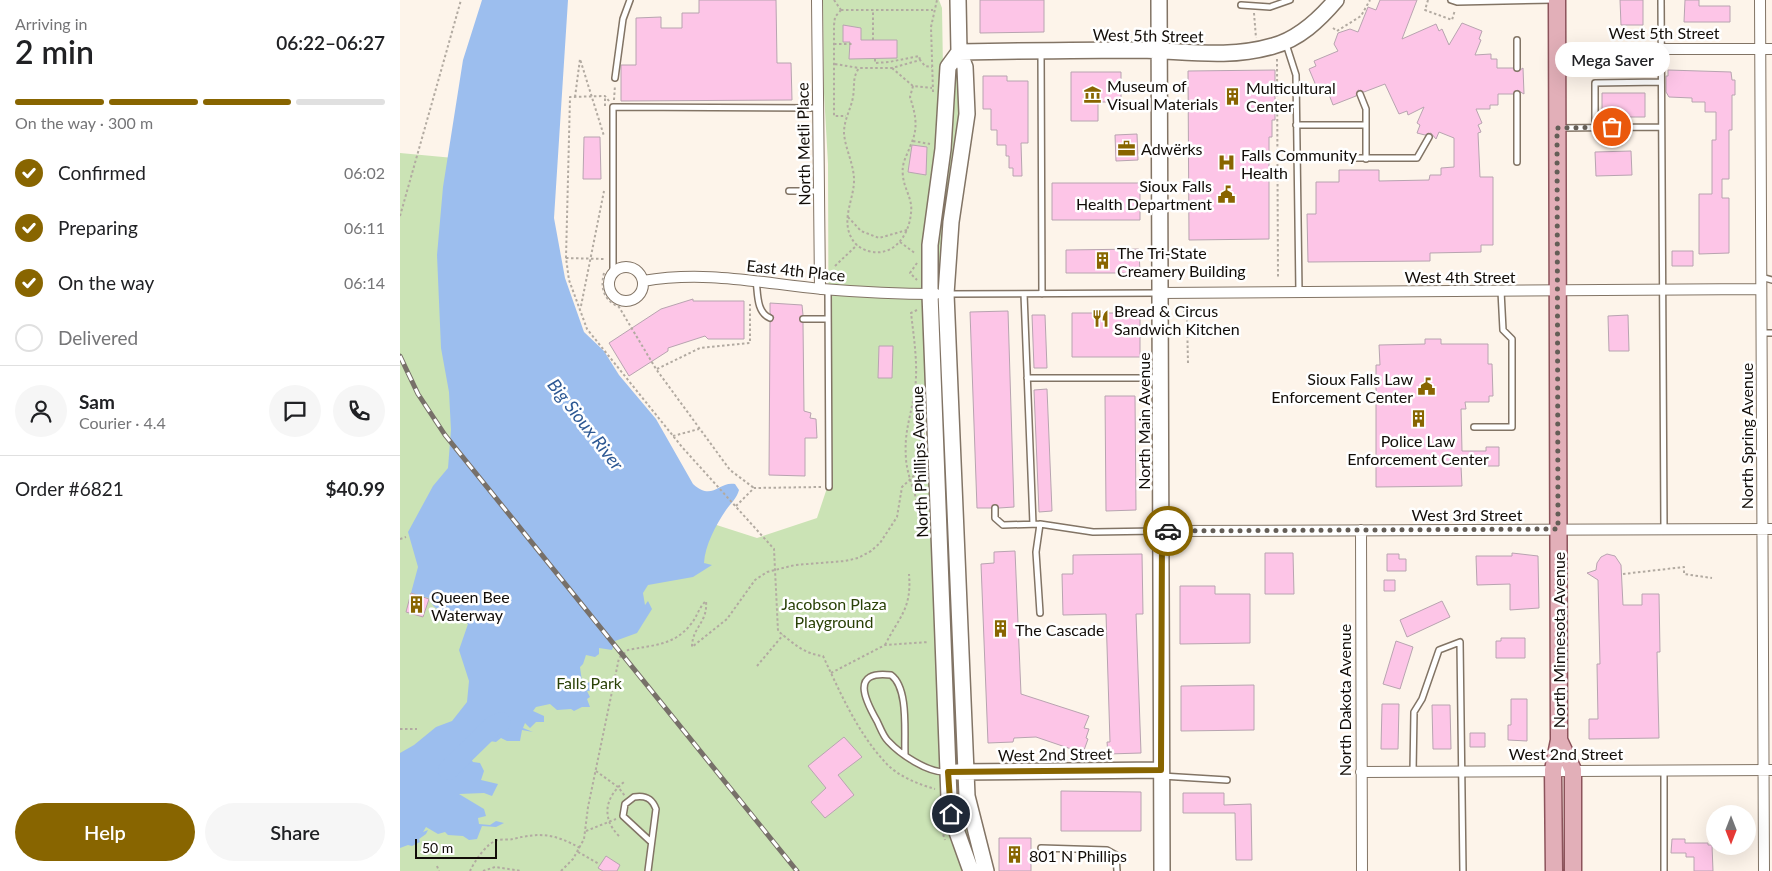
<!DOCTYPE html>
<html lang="en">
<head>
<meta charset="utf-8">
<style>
	body { margin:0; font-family:Lato,sans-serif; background:#f6f6f6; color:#202124; height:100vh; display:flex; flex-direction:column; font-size:19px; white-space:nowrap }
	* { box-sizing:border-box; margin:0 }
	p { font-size:16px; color:#757577 }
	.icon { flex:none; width:28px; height:28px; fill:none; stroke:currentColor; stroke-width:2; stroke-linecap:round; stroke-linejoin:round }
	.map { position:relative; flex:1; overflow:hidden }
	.details { display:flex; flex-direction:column; background:#fff; width:400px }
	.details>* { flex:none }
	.needle { width:32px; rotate:180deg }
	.buttons { position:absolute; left:1306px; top:805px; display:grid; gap:10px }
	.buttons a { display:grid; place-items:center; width:50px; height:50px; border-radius:50%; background:#fff; box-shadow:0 5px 20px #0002; font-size:25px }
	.scale { position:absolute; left:15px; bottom:12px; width:82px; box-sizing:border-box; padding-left:5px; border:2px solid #120d08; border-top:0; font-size:14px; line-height:18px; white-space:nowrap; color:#120d08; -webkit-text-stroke:4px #fff; paint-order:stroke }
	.pin { position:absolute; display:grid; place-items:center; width:42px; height:42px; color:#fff; margin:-21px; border:2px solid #fff; border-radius:50%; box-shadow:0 1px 5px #0007 }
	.courier { position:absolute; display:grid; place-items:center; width:50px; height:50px; margin:-25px; border:4px solid #886500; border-radius:50%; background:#fff; color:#222; box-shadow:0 1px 6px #0007 }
	.bubble { position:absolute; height:35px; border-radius:18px; background:#fff; box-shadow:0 5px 20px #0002; font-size:16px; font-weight:600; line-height:35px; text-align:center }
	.headline em { font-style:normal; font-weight:600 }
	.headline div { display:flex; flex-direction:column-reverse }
	.headline { display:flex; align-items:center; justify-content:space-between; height:85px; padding:0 15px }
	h1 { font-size:32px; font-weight:600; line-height:38px }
	.bar { display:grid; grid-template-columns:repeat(4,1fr); gap:8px 5px; align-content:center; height:60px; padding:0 15px }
	.bar i { height:6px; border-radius:4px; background:#e0e0e0 }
	.bar .current { background:#886500 }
	.bar p { grid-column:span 4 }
	.line { display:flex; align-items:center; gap:12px; padding:0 15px; border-top:1px solid #e0e0e0 }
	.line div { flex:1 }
	.round { display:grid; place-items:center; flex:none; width:52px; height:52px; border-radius:26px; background:#f6f6f6 }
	ol { padding:0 15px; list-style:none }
	li { display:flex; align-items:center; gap:15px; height:55px }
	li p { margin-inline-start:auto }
	li .icon { padding:5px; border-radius:50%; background:#886500; color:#fff; stroke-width:4 }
	li:last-child { color:#757577 }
	li i { width:28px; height:28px; border:2px solid #e0e0e0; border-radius:50% }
	.action { display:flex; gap:10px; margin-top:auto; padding:10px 15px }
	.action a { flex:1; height:58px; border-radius:30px; background:#886500; color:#fff; font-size:20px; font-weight:600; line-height:58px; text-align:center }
	.action a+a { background:#f6f6f6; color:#202124 }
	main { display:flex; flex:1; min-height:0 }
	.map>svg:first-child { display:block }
</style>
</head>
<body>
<main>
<section class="details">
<div class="headline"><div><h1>2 min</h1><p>Arriving in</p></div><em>06:22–06:27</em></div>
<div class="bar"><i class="current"></i><i class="current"></i><i class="current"></i><i></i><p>On the way · 300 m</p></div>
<ol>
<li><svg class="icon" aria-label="check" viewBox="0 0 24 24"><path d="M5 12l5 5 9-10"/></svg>Confirmed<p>06:02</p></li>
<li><svg class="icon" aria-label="check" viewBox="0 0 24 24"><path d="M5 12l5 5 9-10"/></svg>Preparing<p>06:11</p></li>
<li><svg class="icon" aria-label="check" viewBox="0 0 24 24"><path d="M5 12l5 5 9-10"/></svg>On the way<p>06:14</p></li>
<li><i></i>Delivered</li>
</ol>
<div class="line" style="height:90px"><a class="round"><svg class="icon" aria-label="person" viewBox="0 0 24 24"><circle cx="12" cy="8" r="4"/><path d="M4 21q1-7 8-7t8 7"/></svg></a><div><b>Sam</b><p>Courier · 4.4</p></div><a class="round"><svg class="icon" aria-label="chat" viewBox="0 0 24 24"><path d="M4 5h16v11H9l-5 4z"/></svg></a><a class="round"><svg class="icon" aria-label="phone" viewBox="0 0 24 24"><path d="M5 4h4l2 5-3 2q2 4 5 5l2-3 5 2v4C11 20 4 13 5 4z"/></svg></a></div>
<div class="line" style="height:65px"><div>Order #6821</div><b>$40.99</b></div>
<div class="action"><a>Help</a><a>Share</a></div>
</section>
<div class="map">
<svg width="1372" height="871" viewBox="0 0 1372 871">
	<rect width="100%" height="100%" fill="#fdf4ea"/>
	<path fill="#cbe3b5" d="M423,0H539L542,8L543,70L528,397C523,431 524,452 532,485L544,782L566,871H0V153L129,165L139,279L301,520L357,538L417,518L429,482L428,164L424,93Z
		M553,72L559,74L560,111L557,151L541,275L538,277L534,272Z
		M536,316H540L551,522L543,523Z
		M544,539H552L557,710L549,664Z
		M556,794H560L578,851L577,871L559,824Z"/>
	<path fill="#9cbeee" d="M82,0H168L154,218L165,278L184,332L204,351L219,375L256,419L293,484C313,502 318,481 335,484L339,490C337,498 331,503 326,510C316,525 305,545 304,563L312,565L293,577L248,585L243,593L245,605L248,601L252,609L237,633L215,641L212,650L199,648V654L195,657L186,655L183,664L180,667L182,681L184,683L205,680L195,684L194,689L197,690L187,691L190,697L187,699L190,707H182L174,711L171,709L157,710L150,704L136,707L133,711L144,716V722H136L130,728L125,723L123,728L133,732L122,730L120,741H107L101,738L96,742L70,738L69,756L73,762L80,763L84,771L81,780L98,784L92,796L84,793L59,794L84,809L86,816L78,818L79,824L90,825L96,821L104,823L96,827L82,826L77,839L69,840L63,836L48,835L45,832L38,834L26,827L23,832L28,830L26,834L19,839L20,842L12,846L8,845L0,848V753L14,745L36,727L52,721L67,702L69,681L59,650L68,624C56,613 35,616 29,598L11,593L18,567L8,532L33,486L48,468L51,430L49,392L41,348L37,255L43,187L63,60Z"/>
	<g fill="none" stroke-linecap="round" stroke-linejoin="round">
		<path stroke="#9cbeee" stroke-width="20" d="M48,770L93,726L101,722"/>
	</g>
	<path fill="#fdc5e7" stroke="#b8a4b0" d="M299,0H376L377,63H391L392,100L221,101V65H236V18L261,17V28H282V13H299Z
		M580,0H644V32L580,33Z
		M980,0H1017L1002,39L1036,24L1039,31L1042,29L1049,45L1062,23L1082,31L1079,39L1081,40L1075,55L1091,54V59H1097V68H1113L1117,72L1123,68L1124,94L1117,90L1113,94H1098V105H1090V109H1076L1082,123L1078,125L1081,132L1078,133L1080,177H1093V245H1081V252L1030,253V261L908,262L907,214H916V182H939V170H979V181L1029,180L1030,175H1041V168L1054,167V138L1039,132L1036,139L1031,133L1025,135L1017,133L1020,125L1017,123L1024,107L1008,115L1007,111L999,114L985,84L964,92L958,90L956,96L933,105L925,84L917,88L909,69L916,66L914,61L938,51L934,44L938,33L950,29L958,32L968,7L976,10Z
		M1220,0H1243V25H1221Z
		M1285,0H1299V6H1330V22H1284Z
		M443,25L461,28V40H497V58L449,59L450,42H443Z
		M875,70V120H872V137H869V239L789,240L788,71Z
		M1268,70L1331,72L1332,80H1335V95H1332V130H1329V179H1322V198H1329V253L1299,254V194H1312V140H1316V112H1305V102H1292V98L1269,97L1266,92V76H1268Z
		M671,72H721V102H698V121H671Z
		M583,76H607V81H628V143H621L622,176H613V168H609V156H606V145H597V130H591V109H583Z
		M1202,93H1245V117H1202Z
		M737,134L738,160L716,161L715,135Z
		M184,137H200L201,179H183Z
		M512,145L527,147L526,175L508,172Z
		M1231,151L1232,175L1196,176L1195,152Z
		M652,183H740V220H652Z
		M739,249L740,273H666V250Z
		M1272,251H1293V266H1272Z
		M293,299V301H344V339H308L305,336L268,348V351L229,376L209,343L261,309Z
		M370,303L402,305L403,315L399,319L403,323L404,411L411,413L410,418L416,419L417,438H405V476L369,475L370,322L374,318L370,313Z
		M608,311L614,507L599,508L595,504L591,508H577L570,312Z
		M672,313H740V357H672Z
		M632,315H645L647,368H634Z
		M1228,315L1229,351H1209L1208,316Z
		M1025,339H1041V344H1088V364H1092L1093,396H1089V402H1065L1066,409H1061L1062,451H1086V447H1099V466H1061L1062,486L976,487V365H980L979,345L1025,344Z
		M479,346H493L492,378H478Z
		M647,389L652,511L639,512L634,390Z
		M705,396H735L736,510L706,511Z
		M615,551L621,694L689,716L684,728L689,729L686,738L688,739L683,753L636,737L614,738L613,742L588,743L581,564L594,563V552Z
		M865,553H893L894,594H865Z
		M1112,553L1138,556L1139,608L1110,610V584L1077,585L1076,556H1112Z
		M742,554L743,614H736L741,753L708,754L707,742H710L706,614L663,615L662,574H673V555Z
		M987,554H999V559H1006V571H987Z
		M1207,554L1215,556L1221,565L1223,605H1242V594H1259L1260,652H1257L1259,738L1189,739V719H1198L1197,664H1200L1198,580L1187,573L1196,570L1197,563L1201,557Z
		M984,580H995V591H984Z
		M780,586H815V594H850V643L780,644Z
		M11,593L29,599L23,617L6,612Z
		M1042,601L1050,617L1007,637L1000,620Z
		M1101,638H1125V658H1096V641H1101Z
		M996,641L1013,647L1000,689L983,684Z
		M854,685V730L781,731V686Z
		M1111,699H1127V741L1108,740V725H1111Z
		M982,704H999L998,749H981Z
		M1032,705H1050L1051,749H1033Z
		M1070,733H1085V747H1070Z
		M444,737L462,757L438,775L454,795L425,818L411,802L426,788L408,766Z
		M661,791L741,792V831H661Z
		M783,793H824V805L851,804L852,860H836L835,813H783Z
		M599,838H631V871H599Z
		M1272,839H1285V843H1308V845H1312L1313,871H1294V857H1286V853H1271Z
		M206,856L220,865L217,871H203L198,868Z"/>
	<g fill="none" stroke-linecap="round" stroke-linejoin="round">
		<defs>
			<path id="lane" d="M1051,0L1057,2L1154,0
				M1261,0L1264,529
				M841,5L870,7L890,0
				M1117,40V68
				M886,44L896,75L899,292
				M641,52L642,294
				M215,78L223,19L230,0
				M960,94L966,109V159
				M1117,94V162
				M896,125H966
				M1195,127V83L1261,82
				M1160,128L1261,127
				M897,158H1017L1029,137
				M389,191H419
				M213,273V107L418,108
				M1361,277L1372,280
				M356,280C358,293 356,312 370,318
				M428,290L429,487
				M547,294L758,293
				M624,294L633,524
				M403,319H428
				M1362,333H1372
				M627,378H758
				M1074,427H1112V339L1103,330L1101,291
				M595,508V518L603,525L640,524L693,532L758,531
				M640,613L636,552L640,524
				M505,754C504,733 509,688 491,675C450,670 465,700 477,721C480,727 483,736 488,741C501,755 527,772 545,772
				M1264,771V871
				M1013,772L1014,712L1022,699L1039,650L1060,642L1063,871
				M762,776L827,780
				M641,848L707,850L716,855L717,871
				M248,871L256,809C252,798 245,795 234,797L225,804L223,816L250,841"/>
			<path id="street" d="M417,0L420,289
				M1360,0L1364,871
				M1157,49H1372
				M209 284a17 17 0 1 1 34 0a17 17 0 1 1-34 0Z
				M243,281C305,270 360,283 422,289C459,292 498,294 536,294
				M760,293L1361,289
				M961,530L962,871
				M761,531L1372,529
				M961,772L1372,770"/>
			<path id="secondary" d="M558,0L559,52L565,67L567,114L551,222L546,294L567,796L586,871
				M759,0L762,871
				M559,52L548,67L543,149L530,245V294L549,798L553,821L571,871
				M559,52C619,51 680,50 741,50C785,51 829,59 873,46C899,39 919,20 936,0
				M557,772L761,770"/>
			<path id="primary" d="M1159,740L1173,770V871
				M1154,871L1153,770L1159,740L1157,0"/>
		</defs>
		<use href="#lane" stroke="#827465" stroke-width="8"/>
		<use href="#street" stroke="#827465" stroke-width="12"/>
		<use href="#secondary" stroke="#827465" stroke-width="18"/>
		<use href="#primary" stroke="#8c535b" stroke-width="19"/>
		<path stroke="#b2aaa1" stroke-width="2" stroke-dasharray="2.5 2.5" stroke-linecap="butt" d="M434,0L441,10
			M1028,0L1025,10L1052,20L1055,10
			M441,10L435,17L434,25V116H446
			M441,10H533
			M854,13L856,38
			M933,28L937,31L961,16L970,0
			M473,40V10
			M434,44H452
			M475,59V63L489,62L519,56L520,60
			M877,59L878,277
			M435,64L459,68
			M492,68L513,86L532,88
			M513,86L510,97C515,113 519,127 511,144C507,156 501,163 503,176C504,189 513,199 511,213C509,236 493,258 468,251C461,249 454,244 451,237C441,218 455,197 454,178C453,162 445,148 444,133C444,119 451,109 453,97C455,85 452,78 459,68H492L520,60L525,66L532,67
			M533,92L531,27L537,0
			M175,97L180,59L204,136
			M214,100L215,85
			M209,101L205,96L170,97L166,258L169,280L187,329L282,447L374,549L378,631C393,643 404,654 423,656C440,692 457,732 485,762C497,776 518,784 535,789
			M205,106V96
			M513,141L530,144
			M0,216L61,0
			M448,217L461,231L479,238L507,230
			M500,242L516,254
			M166,258L205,259
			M517,263L510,273L517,280
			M435,266L457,245
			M204,273C200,289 204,300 219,307L256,369L330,470L354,488
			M181,306L204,191
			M517,310L511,313C514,339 519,369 514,395C510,420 504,432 506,459C507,477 520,506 525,526
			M784,311L787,319L788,363
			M257,369L300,348L350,343V304
			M273,436L299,429
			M336,506L354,488L421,487
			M0,539L6,537
			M1223,574L1284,567V574L1312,578
			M485,645C499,617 512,609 509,574
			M357,666L383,635
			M431,673L485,645L529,642
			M0,729H17
			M196,771L218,787L225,796
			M540,825L545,840
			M186,831L216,819
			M219,836C201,818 205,797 224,782
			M178,852L199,864
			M37,866L39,871
			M70,871C75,861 86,843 98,840C103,839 109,840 113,839C141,832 155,834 180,848
			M83,871L95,867L122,871
			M161,871L173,859L184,839L188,807L219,658L228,650C252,645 274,646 291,624C297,617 299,607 306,601C308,623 292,627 292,647L327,619L355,580L367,572L395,565L445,561L458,558L471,551L480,543L497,517L502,487L520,470V434"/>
		<use href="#lane" stroke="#fff" stroke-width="5"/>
		<use href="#street" stroke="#fff" stroke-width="10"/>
		<use href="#secondary" stroke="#fff" stroke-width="15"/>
		<use href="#primary" stroke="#e2afb8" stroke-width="16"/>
		<defs>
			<path id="rail" d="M0,356L18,394L45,435L397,871"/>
		</defs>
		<use href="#rail" stroke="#777069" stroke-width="5"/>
		<use href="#rail" stroke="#fff" stroke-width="3" stroke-dasharray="9" stroke-linecap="butt"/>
	</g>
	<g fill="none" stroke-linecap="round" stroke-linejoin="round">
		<path stroke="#645e57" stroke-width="5" stroke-dasharray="0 9" d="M768,531L1158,529L1157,128L1212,127"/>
		<path stroke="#886500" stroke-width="6" d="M551,814L548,772L761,770L762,531H768"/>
	</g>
	<defs>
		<symbol id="museum-bare" viewBox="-9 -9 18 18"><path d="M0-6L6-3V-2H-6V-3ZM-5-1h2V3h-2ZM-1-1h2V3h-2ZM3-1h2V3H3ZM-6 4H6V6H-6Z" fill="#886500" stroke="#fff" stroke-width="2.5" paint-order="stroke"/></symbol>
		<symbol id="building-bare" viewBox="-9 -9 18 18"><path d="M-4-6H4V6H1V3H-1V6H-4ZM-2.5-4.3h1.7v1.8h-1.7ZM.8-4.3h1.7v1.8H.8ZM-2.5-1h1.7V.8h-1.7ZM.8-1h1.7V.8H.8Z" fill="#886500" stroke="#fff" stroke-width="2.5" paint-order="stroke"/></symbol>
		<symbol id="office-bare" viewBox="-9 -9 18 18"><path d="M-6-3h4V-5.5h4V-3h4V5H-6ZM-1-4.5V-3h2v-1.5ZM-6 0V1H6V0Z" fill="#886500" stroke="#fff" stroke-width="2.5" paint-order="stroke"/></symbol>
		<symbol id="hospital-bare" viewBox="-9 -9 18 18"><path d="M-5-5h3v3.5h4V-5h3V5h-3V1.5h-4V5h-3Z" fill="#886500" stroke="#fff" stroke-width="2.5" paint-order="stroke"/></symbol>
		<symbol id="civic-bare" viewBox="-9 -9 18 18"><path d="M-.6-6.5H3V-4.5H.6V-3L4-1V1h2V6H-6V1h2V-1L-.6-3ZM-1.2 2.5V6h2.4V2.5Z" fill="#886500" stroke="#fff" stroke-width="2.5" paint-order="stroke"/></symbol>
		<symbol id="restaurant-bare" viewBox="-9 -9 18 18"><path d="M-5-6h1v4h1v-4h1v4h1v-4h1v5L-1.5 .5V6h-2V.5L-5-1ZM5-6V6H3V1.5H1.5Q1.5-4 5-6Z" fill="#886500" stroke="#fff" stroke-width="2.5" paint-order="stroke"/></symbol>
	</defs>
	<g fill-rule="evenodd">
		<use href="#museum-bare" x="680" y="82" width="25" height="25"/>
		<use href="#building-bare" x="820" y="84" width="25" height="25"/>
		<use href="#office-bare" x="714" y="136" width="25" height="25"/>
		<use href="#hospital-bare" x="814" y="150" width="25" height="25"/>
		<use href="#civic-bare" x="814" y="182" width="25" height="25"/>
		<use href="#building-bare" x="690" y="248" width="25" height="25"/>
		<use href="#restaurant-bare" x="688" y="306" width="25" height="25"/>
		<use href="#civic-bare" x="1014" y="374" width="25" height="25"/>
		<use href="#building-bare" x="1006" y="406" width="25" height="25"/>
		<use href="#building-bare" x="4" y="592" width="25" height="25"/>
		<use href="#building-bare" x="588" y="616" width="25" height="25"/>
		<use href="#building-bare" x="602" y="842" width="25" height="25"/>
	</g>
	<g text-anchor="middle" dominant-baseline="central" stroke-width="5" stroke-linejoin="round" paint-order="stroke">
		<g font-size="16" fill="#120d08" stroke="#fff">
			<text x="1264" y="32">West 5th Street</text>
			<text transform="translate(748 35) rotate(1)">West 5th Street</text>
			<text transform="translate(403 144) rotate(-91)">North Metli Place</text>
			<text transform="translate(396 270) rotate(6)">East 4th Place</text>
			<text x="1060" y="276">West 4th Street</text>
			<text transform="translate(743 421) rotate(-90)">North Main Avenue</text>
			<text transform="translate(1346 436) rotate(-90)">North Spring Avenue</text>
			<text transform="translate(519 462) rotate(-92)">North Phillips Avenue</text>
			<text x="1067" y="514">West 3rd Street</text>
			<text transform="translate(1158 640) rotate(-90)">North Minnesota Avenue</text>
			<text transform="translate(944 700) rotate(-90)">North Dakota Avenue</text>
			<text x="1166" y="753">West 2nd Street</text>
			<text transform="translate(655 754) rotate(-1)">West 2nd Street</text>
		</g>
		<g font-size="16" fill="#120d08" stroke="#fff" text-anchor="start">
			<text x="707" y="85">Museum of<tspan x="707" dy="18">Visual Materials</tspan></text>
			<text x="846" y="87">Multicultural<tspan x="846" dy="18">Center</tspan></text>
			<text x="741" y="148">Adwёrks</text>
			<text x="841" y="154">Falls Community<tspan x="841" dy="18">Health</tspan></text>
			<text x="812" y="185" text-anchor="end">Sioux Falls<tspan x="812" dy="18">Health Department</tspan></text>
			<text x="717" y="252">The Tri-State<tspan x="717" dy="18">Creamery Building</tspan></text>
			<text x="714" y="310">Bread &amp; Circus<tspan x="714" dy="18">Sandwich Kitchen</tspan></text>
			<text x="1013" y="378" text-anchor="end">Sioux Falls Law<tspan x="1013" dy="18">Enforcement Center</tspan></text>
			<text x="1018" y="440" text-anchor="middle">Police Law<tspan x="1018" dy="18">Enforcement Center</tspan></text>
			<text x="31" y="596">Queen Bee<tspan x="31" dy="18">Waterway</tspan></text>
			<text x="615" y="629">The Cascade</text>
			<text x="629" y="855">801 N Phillips</text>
		</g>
		<g font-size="16" fill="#2a4107" stroke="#fff">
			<text x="434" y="603">Jacobson Plaza<tspan x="434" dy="18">Playground</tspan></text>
			<text x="189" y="682">Falls Park</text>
		</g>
		<g font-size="18" font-style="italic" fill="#2d5893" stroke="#fff">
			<text transform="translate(186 424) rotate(52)">Big Sioux River</text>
		</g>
	</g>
</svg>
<div class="buttons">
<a><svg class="needle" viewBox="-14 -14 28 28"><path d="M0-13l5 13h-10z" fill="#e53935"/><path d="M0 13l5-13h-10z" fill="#757577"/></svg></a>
</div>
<div class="scale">50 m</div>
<div class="pin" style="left:1212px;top:127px;background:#ea580c"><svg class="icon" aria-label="bag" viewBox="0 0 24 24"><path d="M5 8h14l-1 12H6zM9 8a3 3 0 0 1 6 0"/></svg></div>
<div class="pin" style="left:551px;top:814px;background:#1f2937"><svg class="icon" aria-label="home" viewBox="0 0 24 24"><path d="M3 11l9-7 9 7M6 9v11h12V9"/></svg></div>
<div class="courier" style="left:768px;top:531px"><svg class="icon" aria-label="car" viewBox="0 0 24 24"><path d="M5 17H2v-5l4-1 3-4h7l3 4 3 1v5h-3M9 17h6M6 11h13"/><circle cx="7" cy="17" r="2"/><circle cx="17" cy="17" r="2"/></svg></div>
<div class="bubble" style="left:1155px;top:42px;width:115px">Mega Saver</div>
</div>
</main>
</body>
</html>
